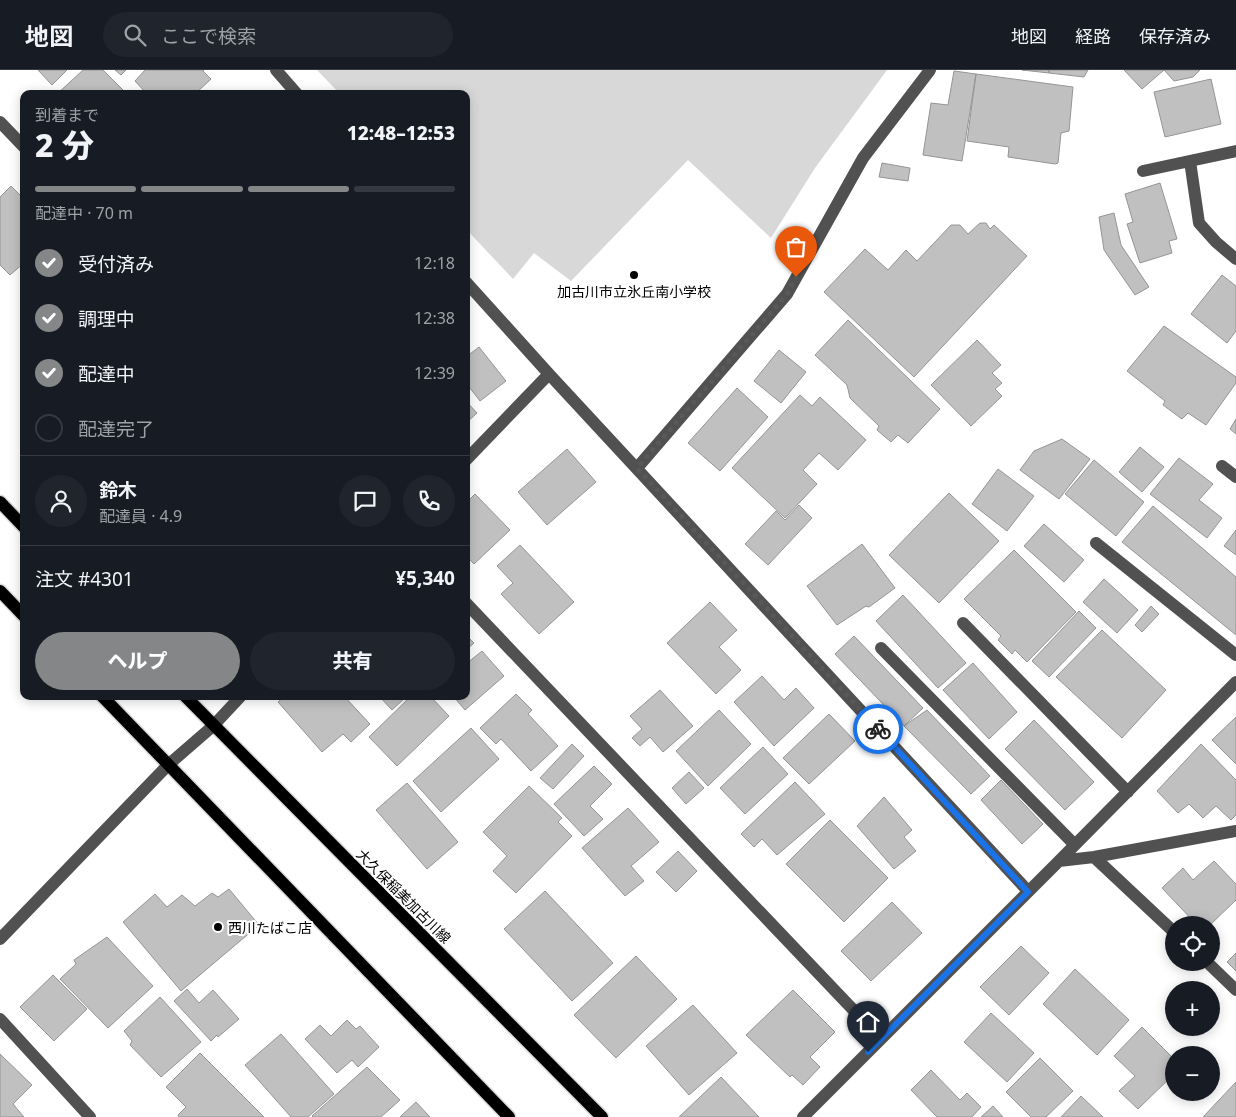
<!DOCTYPE html>
<html lang="ja">
<head>
<meta charset="utf-8">
<style>
	body { margin:0; font-family:"Noto Sans","Noto Sans JP",sans-serif; background:#20242c; color:#f1f3f6; height:100vh; display:flex; flex-direction:column; font-size:19px; white-space:nowrap }
	* { box-sizing:border-box; margin:0 }
	p { font-size:16px; color:#9ea1a6 }
	.icon { flex:none; width:28px; height:28px; fill:none; stroke:currentColor; stroke-width:2; stroke-linecap:round; stroke-linejoin:round }
	.map { position:relative; flex:1; overflow:hidden }
	.details { position:absolute; left:20px; top:20px; width:450px; height:610px; display:flex; flex-direction:column; background:#171b24; border-radius:10px; box-shadow:0 2px 12px #0003 }
	.details>* { flex:none }
	.fabs { position:absolute; left:1165px; top:846px; display:grid; gap:10px }
	.fabs a { display:grid; place-items:center; width:55px; height:55px; border-radius:50%; background:#171b24; box-shadow:0 2px 12px #0003; font-size:25px }
	.pin { position:absolute; display:grid; place-items:center; width:42px; height:42px; color:#fff; margin:-51px -21px; border-radius:50% 50% 50% 0; rotate:-45deg; box-shadow:0 0 5px #0007 }
	.pin .icon { rotate:45deg }
	.courier { position:absolute; display:grid; place-items:center; width:50px; height:50px; margin:-25px; border:4px solid #1a73e8; border-radius:50%; background:#fff; color:#222; box-shadow:0 1px 6px #0007 }
	.overview em { font-style:normal; font-weight:800 }
	.overview div { display:flex; flex-direction:column-reverse }
	.overview { display:flex; align-items:center; justify-content:space-between; height:85px; padding:0 15px }
	h1 { font-size:32px; font-weight:800; line-height:38px }
	.bar { display:grid; grid-template-columns:repeat(4,1fr); gap:8px 5px; align-content:center; height:60px; padding:0 15px }
	.bar i { height:6px; border-radius:4px; background:#363941 }
	.bar .selected { background:#858687 }
	.bar p { grid-column:span 4 }
	.line { display:flex; align-items:center; gap:12px; padding:0 15px; border-top:1px solid #363941 }
	.line div { flex:1 }
	.round { display:grid; place-items:center; flex:none; width:52px; height:52px; border-radius:26px; background:#20242c }
	ol { padding:0 15px; list-style:none }
	li { display:flex; align-items:center; gap:15px; height:55px }
	li p { margin-inline-start:auto }
	li .icon { padding:5px; border-radius:50%; background:#858687; color:#fff; stroke-width:4 }
	li:last-child { color:#9ea1a6 }
	li i { width:28px; height:28px; border:2px solid #363941; border-radius:50% }
	.cta { display:flex; gap:10px; margin-top:auto; padding:10px 15px }
	.cta a { flex:1; height:58px; border-radius:30px; background:#858687; color:#fff; font-size:20px; font-weight:800; line-height:58px; text-align:center }
	.cta a+a { background:#20242c; color:#f1f3f6 }
	header { display:flex; align-items:center; gap:30px; box-sizing:border-box; height:70px; padding:0 25px; background:#171b24; border-bottom:1px solid #363941 }
	header strong { font-size:24px }
	nav { display:flex; gap:28px; margin-inline-start:auto; font-size:18px }
	.search { width:350px; height:45px; background:#20242c; display:flex; align-items:center; gap:12px; box-sizing:border-box; padding:0 18px; border-radius:28px; color:#9ea1a6; font-size:19px }
	.map>svg:first-child { display:block }
</style>
</head>
<body>
<header>
<strong>地図</strong>
<div class="search"><svg class="icon" aria-label="search" viewBox="0 0 24 24"><circle cx="10" cy="10" r="6"/><path d="M15 15l6 6"/></svg>ここで検索</div>
<nav><a>地図</a><a>経路</a><a>保存済み</a></nav>
</header>
<div class="map">
<svg width="1236" height="1047" viewBox="0 0 1236 1047">
	<rect width="100%" height="100%" fill="#fff"/>
	<path fill="#d8d8d8" d="M317,0H887L815,98L771,168L688,90L571,211L534,183L513,209L466,159V24H340Z"/>
	<path fill="#c0c0c0" stroke="#959595" d="M38,0H67L52,15Z
		M83,0H103L127,24H57Z
		M115,0H126L121,5Z
		M145,0H204L203,1L211,9L195,24H147L135,11Z
		M1022,0H1049V3Z
		M1049,0H1088L1084,7L1049,3Z
		M1124,0H1200L1193,7L1174,11L1164,0L1142,19Z
		M954,1L976,4L962,91L923,85L931,33L948,35Z
		M976,4L1073,17L1069,61L1061,63L1058,93L1055,94L1008,87L1009,77L967,71Z
		M1211,9L1221,54L1165,67L1154,22Z
		M882,93L910,98L908,111L879,107Z
		M1160,113L1177,169L1169,171L1172,183L1140,193L1127,154L1133,152L1125,124Z
		M11,116L24,129V193L10,205L0,195V127Z
		M1114,143L1121,175L1149,217L1135,225L1104,180L1099,147Z
		M980,153H986L990,159L994,155L1027,186L914,307L824,222L865,179L888,200L906,180L917,191L951,155H960L968,164Z
		M1222,205L1236,216V261L1227,273L1191,244Z
		M848,250L940,339L908,373L898,365L891,372L877,360L879,356L850,328L847,315L815,285Z
		M1164,256L1236,307V313L1206,355L1188,343L1182,349L1163,335L1165,331L1127,301Z
		M977,270L1001,295L992,303L1002,313L995,319L1002,326L971,356L931,315Z
		M479,277L506,311L480,331L466,313V287Z
		M779,280L806,302L781,333L754,311Z
		M737,318L768,347L720,401L688,373Z
		M800,325L812,336L820,327L866,370L838,400L819,383L803,400L817,414L785,448L732,398Z
		M466,331L477,343L466,353Z
		M1236,349V364L1230,359Z
		M1062,369L1090,389L1059,429L1020,400L1034,381Z
		M1140,377L1164,397L1142,422L1119,402Z
		M567,379L596,412L547,455L518,422Z
		M1179,388L1213,414L1199,430L1222,448L1207,468L1150,424Z
		M1094,390L1144,432L1116,466L1065,424Z
		M998,399L1034,426L1007,461L972,434Z
		M949,423L999,471L939,533L889,485Z
		M475,424L510,460L474,494L466,486V433Z
		M799,435L812,448L768,495L745,474L776,441L785,450Z
		M1153,436L1236,507V565L1122,472Z
		M1044,454L1084,490L1064,512L1024,476Z
		M1236,460V485L1224,476Z
		M862,474L895,518L869,537L866,536L837,555L807,516Z
		M520,475L574,532L539,564L501,524L513,513L497,496Z
		M1014,480L1076,542L1027,592L1015,580L1012,584L998,570L1001,566L964,529Z
		M1104,509L1138,540L1117,563L1083,532Z
		M903,525L966,593L938,618L876,551Z
		M710,532L737,560L719,577L741,600L716,624L667,573Z
		M1151,536L1159,544L1142,562L1135,555Z
		M1079,541L1096,558L1049,607L1032,591Z
		M1102,560L1166,620L1122,668L1056,607Z
		M466,565L474,573L466,580Z
		M854,566L923,638L904,656L835,584Z
		M482,581L504,606L465,640L453,626H466V594Z
		M973,593L1017,642L989,669L943,620Z
		M762,606L784,630L796,618L814,638L774,676L734,632Z
		M660,620L693,656L663,682L650,667L640,676L632,668L642,659L630,646Z
		M516,624L532,640L528,644L558,676L531,701L501,669L496,674L480,658Z
		M285,626H344L370,654L351,672L343,664L322,682L278,632Z
		M379,626H407L392,640Z
		M411,626H430L449,646L397,696L369,667Z
		M719,640L751,674L708,716L676,681Z
		M927,640L990,706L971,724L904,656Z
		M829,644L855,671L809,714L783,688Z
		M1236,647V694L1212,670Z
		M1034,650L1094,712L1065,740L1005,679Z
		M471,658L499,689L441,742L413,711Z
		M572,674L584,686L553,719L540,708Z
		M1201,674L1236,710V745L1231,750L1216,736L1203,748L1189,734L1178,743L1157,721Z
		M763,677L788,704L745,744L720,718Z
		M594,696L612,714L590,736L603,749L584,766L554,734Z
		M689,702L704,718L686,734L672,718Z
		M1001,710L1043,754L1022,774L981,730Z
		M795,712L825,744L777,785L762,769L754,777L741,764Z
		M407,713L458,772L427,799L376,740Z
		M529,716L562,748L558,752L572,766L516,823L493,801L507,786L483,762Z
		M884,727L912,760L904,767L916,781L894,799L857,756Z
		M628,738L659,772L631,796L644,811L625,826L582,778Z
		M830,750L888,808L844,852L786,794Z
		M678,781L697,801L676,822L656,802Z
		M1214,791L1236,814V830L1210,855H1197L1162,818L1183,798L1193,810Z
		M229,819L259,855L181,921L123,852L155,824L167,837L182,825L195,836L212,823L218,827Z
		M545,821L613,893L572,931L504,859Z
		M892,832L922,863L871,911L841,881Z
		M107,867L153,916L108,958L60,909L76,894L74,890Z
		M1021,876L1049,903L1009,945L980,917Z
		M1236,883V901L1227,892Z
		M636,886L677,929L616,988L574,945Z
		M1075,899L1129,950L1097,985L1043,934Z
		M53,905L87,939L54,971L20,937Z
		M187,919L199,933L213,920L239,949L218,967L217,965L211,971L174,931Z
		M793,920L835,962L810,987L820,997L803,1015L792,1005L790,1007L746,965Z
		M160,927L201,972L161,1007L130,975L132,971L124,961Z
		M693,935L737,983L689,1025L646,976Z
		M991,943L1034,983L1007,1012L964,972Z
		M347,950L356,959L360,956L379,977L358,997L352,990L337,1003L305,969L320,955L331,966Z
		M1142,957L1174,989V1004L1138,1039L1119,1021L1135,1006L1114,986Z
		M281,964L334,1024L308,1047H291L245,995Z
		M200,983L264,1047H179L178,1045L186,1037L166,1017Z
		M0,984L32,1015L13,1034L24,1047H0Z
		M1040,988L1073,1021L1046,1047H1031L1006,1022Z
		M367,997L400,1030L381,1047H313L312,1046Z
		M931,1000L960,1030L967,1023L981,1037L972,1047H937L911,1020Z
		M721,1007L759,1047H679Z
		M1236,1012V1047H1203Z
		M1081,1026L1103,1047H1061Z
		M416,1032L430,1047H400Z
		M993,1036L1003,1047H981Z"/>
	<g fill="none" stroke-linecap="round" stroke-linejoin="round">
		<defs>
			<path id="major" d="M0,432L24,457
				M0,521L24,546
				M102,626L509,1047
				M185,626L602,1047"/>
		</defs>
		<use href="#major" stroke="#dbdbdb" stroke-width="15"/>
		<path stroke="#515151" stroke-width="12" d="M276,0L297,24
			M0,52L24,77
			M1190,91L1199,153L1216,172L1236,189
			M1143,101L1236,81
			M466,212L549,304L1028,821
			M466,390L549,304
			M1222,396L1236,407
			M637,398L787,224L863,88L930,0
			M1096,473L1236,585
			M466,533L881,969
			M963,553L1128,722
			M881,578L1075,775
			M1094,787L1174,862
			M1059,791L1094,787L1236,761
			M0,869L168,695L213,656L241,626
			M1207,892L1236,920
			M0,949L90,1047
			M803,1047L1059,791L1236,612"/>
		<use href="#major" stroke="#000" stroke-width="12"/>
	</g>
	<g fill="none" stroke-linecap="round" stroke-linejoin="round">
		<path stroke="#595959" stroke-width="5" stroke-dasharray="0 9" d="M796,207L787,224L637,398L878,659"/>
		<path stroke="#1a73e8" stroke-width="6" d="M868,982L1028,822L878,659"/>
	</g>
	<g fill="#000" stroke="#fff" stroke-width="2">
		<circle cx="634" cy="205" r="5"/>
		<circle cx="218" cy="857" r="5"/>
	</g>
	<g text-anchor="middle" dominant-baseline="central" stroke-width="4" stroke-linejoin="round" paint-order="stroke">
		<g font-size="14" fill="#000" stroke="#fff">
			<text x="634" y="221">加古川市立氷丘南小学校</text>
			<text x="228" y="857" text-anchor="start">西川たばこ店</text>
		</g>
		<g font-size="14" fill="#000" stroke="#fff">
			<text transform="translate(404 826) rotate(45)">大久保稲美加古川線</text>
		</g>
	</g>
</svg>
<div class="fabs">
<a><svg class="icon" aria-label="locate" viewBox="0 0 24 24"><circle cx="12" cy="12" r="6"/><path d="M12 2v4M12 18v4M2 12h4M18 12h4"/></svg></a>
<a>+</a>
<a>−</a>
</div>
<div class="pin" style="left:796px;top:207px;background:#ea580c"><svg class="icon" aria-label="bag" viewBox="0 0 24 24"><path d="M5 8h14l-1 12H6zM9 8a3 3 0 0 1 6 0"/></svg></div>
<div class="pin" style="left:868px;top:982px;background:#1f2937"><svg class="icon" aria-label="home" viewBox="0 0 24 24"><path d="M3 11l9-7 9 7M6 9v11h12V9"/></svg></div>
<div class="courier" style="left:878px;top:659px"><svg class="icon" aria-label="bike" viewBox="0 0 24 24"><circle cx="6" cy="16" r="4"/><circle cx="18" cy="16" r="4"/><path d="M6 16l4-8h5l3 8M10 8l3 8H6M13 5h3"/></svg></div>
<section class="details">
<div class="overview"><div><h1>2 分</h1><p>到着まで</p></div><em>12:48–12:53</em></div>
<div class="bar"><i class="selected"></i><i class="selected"></i><i class="selected"></i><i></i><p>配達中 · 70 m</p></div>
<ol>
<li><svg class="icon" aria-label="check" viewBox="0 0 24 24"><path d="M5 12l5 5 9-10"/></svg>受付済み<p>12:18</p></li>
<li><svg class="icon" aria-label="check" viewBox="0 0 24 24"><path d="M5 12l5 5 9-10"/></svg>調理中<p>12:38</p></li>
<li><svg class="icon" aria-label="check" viewBox="0 0 24 24"><path d="M5 12l5 5 9-10"/></svg>配達中<p>12:39</p></li>
<li><i></i>配達完了</li>
</ol>
<div class="line" style="height:90px"><a class="round"><svg class="icon" aria-label="person" viewBox="0 0 24 24"><circle cx="12" cy="8" r="4"/><path d="M4 21q1-7 8-7t8 7"/></svg></a><div><b>鈴木</b><p>配達員 · 4.9</p></div><a class="round"><svg class="icon" aria-label="chat" viewBox="0 0 24 24"><path d="M4 5h16v11H9l-5 4z"/></svg></a><a class="round"><svg class="icon" aria-label="phone" viewBox="0 0 24 24"><path d="M5 4h4l2 5-3 2q2 4 5 5l2-3 5 2v4C11 20 4 13 5 4z"/></svg></a></div>
<div class="line" style="height:65px"><div>注文 #4301</div><b>¥5,340</b></div>
<div class="cta"><a>ヘルプ</a><a>共有</a></div>
</section>
</div>
</body>
</html>
